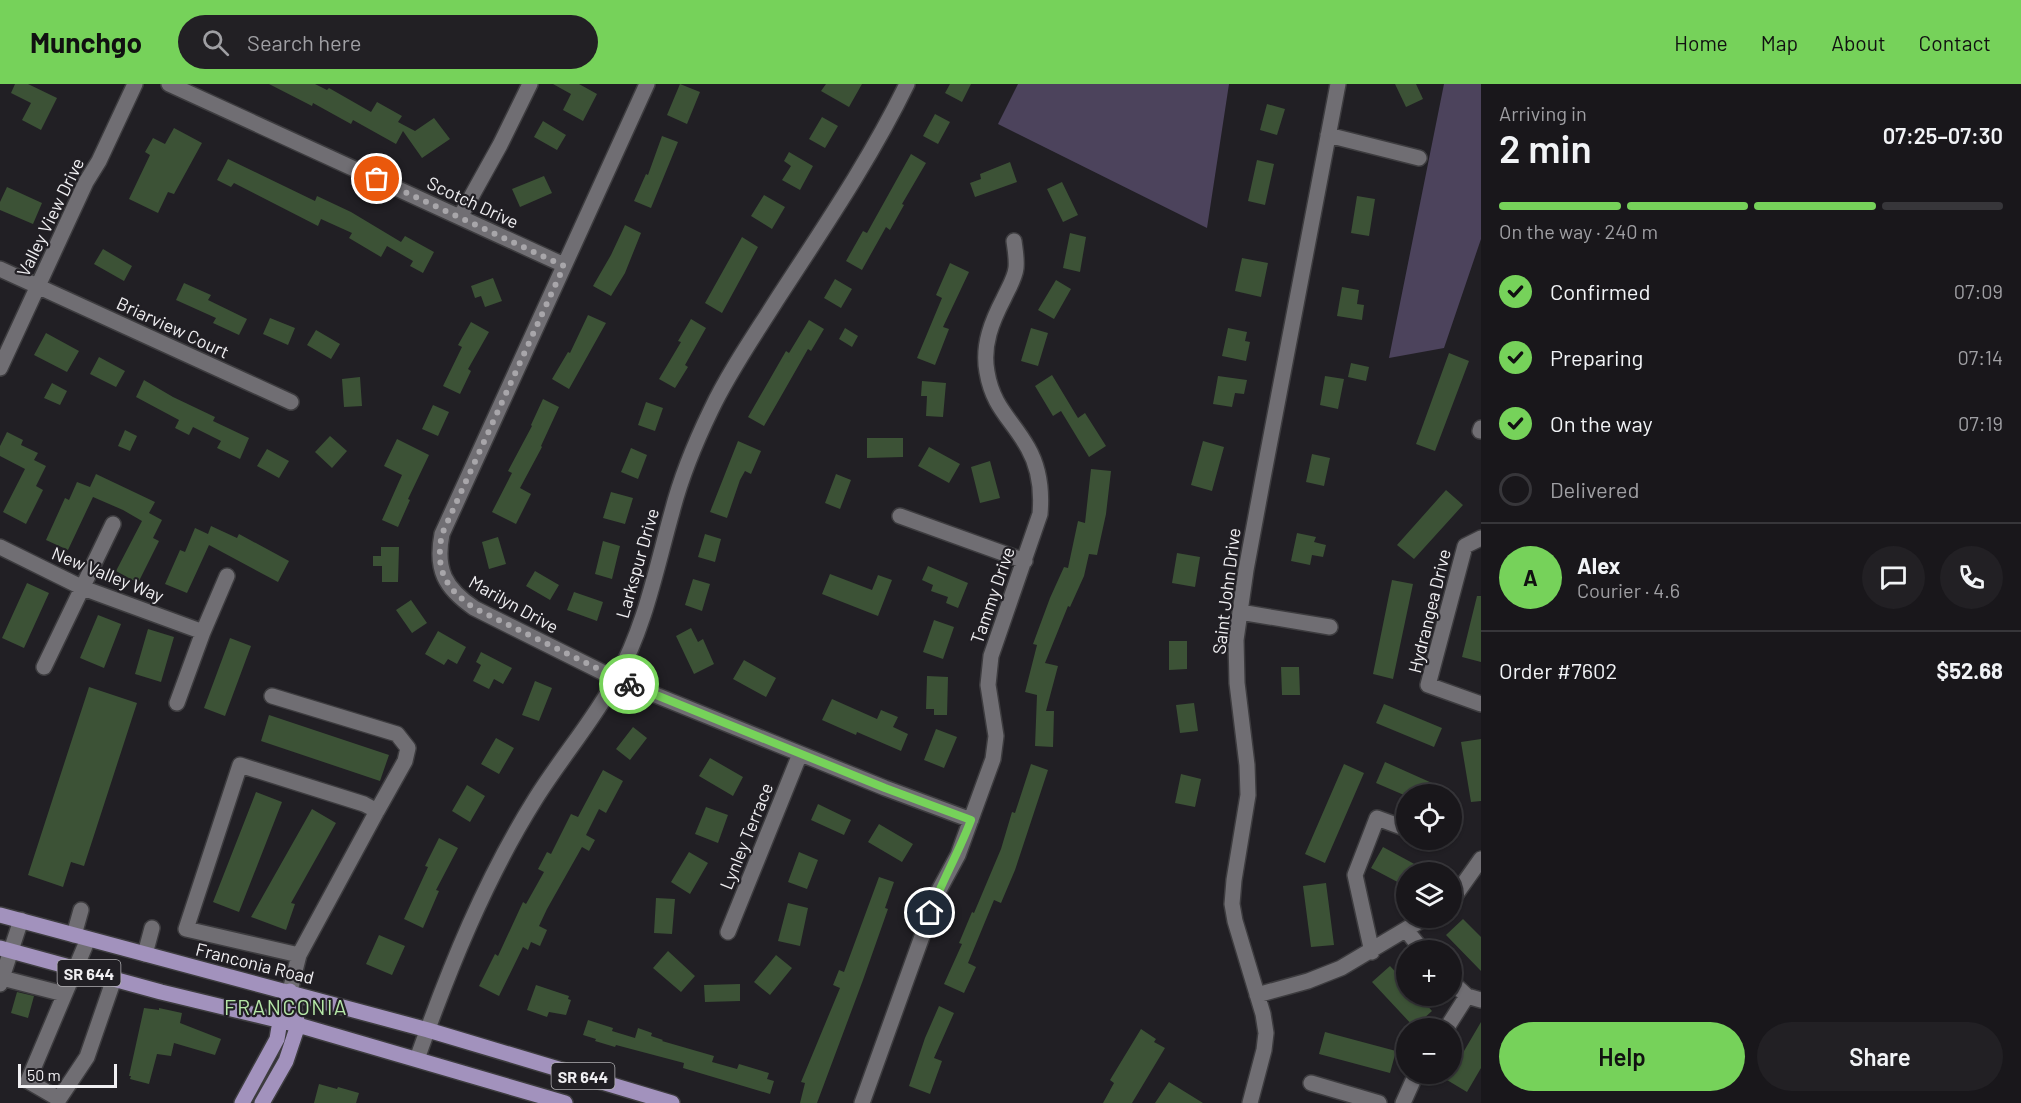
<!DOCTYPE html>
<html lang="en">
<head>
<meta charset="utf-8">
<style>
	body { margin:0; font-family:Barlow,sans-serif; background:#222024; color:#f1f3f6; height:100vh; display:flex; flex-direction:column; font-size:22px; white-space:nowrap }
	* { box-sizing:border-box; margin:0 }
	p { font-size:20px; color:#9f9fa3 }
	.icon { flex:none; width:33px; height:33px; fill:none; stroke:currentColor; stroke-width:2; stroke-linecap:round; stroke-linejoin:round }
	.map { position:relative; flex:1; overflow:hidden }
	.side { display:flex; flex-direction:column; background:#19171b; width:540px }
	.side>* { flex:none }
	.controls { position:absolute; left:1396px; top:700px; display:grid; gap:12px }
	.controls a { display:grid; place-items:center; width:66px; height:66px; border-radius:50%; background:#19171b; box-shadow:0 2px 4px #0004,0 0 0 2px #37363a; font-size:30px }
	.scale { position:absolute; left:18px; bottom:15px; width:99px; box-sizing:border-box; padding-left:6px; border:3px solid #f0eff2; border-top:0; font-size:16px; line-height:21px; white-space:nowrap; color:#f0eff2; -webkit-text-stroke:4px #211f24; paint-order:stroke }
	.pin { position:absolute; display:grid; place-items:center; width:51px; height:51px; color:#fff; margin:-26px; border:3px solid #fff; border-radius:50%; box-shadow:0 2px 6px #0007 }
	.courier { position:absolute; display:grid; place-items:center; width:60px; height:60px; margin:-30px; border:4px solid #76d25a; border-radius:50%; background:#fff; color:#222; box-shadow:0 2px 8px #0007 }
	.headline em { font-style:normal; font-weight:600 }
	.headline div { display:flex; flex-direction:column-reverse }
	.headline { display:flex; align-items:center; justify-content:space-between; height:102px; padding:0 18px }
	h1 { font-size:39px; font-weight:600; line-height:45px }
	.bar { display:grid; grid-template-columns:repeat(4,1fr); gap:9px 6px; align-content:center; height:72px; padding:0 18px }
	.bar i { height:8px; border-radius:4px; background:#37363a }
	.bar .on { background:#76d25a }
	.bar p { grid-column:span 4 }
	.line { display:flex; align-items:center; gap:15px; padding:0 18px; border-top:2px solid #37363a }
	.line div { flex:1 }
	.round { display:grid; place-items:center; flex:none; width:63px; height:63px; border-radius:32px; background:#222024 }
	ol { padding:0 18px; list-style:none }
	li { display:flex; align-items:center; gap:18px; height:66px }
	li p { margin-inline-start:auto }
	li .icon { padding:6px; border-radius:50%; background:#76d25a; color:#111; stroke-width:4 }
	li:last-child { color:#9f9fa3 }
	li i { width:33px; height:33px; border:3px solid #37363a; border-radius:50% }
	.action { display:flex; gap:12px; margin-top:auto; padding:12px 18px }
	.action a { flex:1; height:69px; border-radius:36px; background:#76d25a; color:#111; font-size:24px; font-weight:600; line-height:69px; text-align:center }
	.action a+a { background:#222024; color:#f1f3f6 }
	header { display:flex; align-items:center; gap:36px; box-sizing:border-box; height:84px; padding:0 30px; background:#76d25a; color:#111 }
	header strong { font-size:28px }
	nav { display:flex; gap:33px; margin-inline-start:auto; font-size:21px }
	.search { width:420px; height:54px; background:#222024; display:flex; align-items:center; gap:15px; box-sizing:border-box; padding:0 21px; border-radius:33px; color:#9f9fa3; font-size:22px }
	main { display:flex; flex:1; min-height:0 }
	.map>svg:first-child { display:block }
</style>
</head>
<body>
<header>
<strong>Munchgo</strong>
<div class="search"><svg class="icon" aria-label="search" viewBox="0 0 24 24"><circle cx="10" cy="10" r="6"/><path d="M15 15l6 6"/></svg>Search here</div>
<nav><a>Home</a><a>Map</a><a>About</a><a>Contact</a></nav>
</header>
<main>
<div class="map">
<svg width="1481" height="1019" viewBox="0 0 1481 1019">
	<rect width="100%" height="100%" fill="#211f24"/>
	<path fill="#4c435c" d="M1018,0H1229L1207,144L998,40Z
		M1444,0H1481V155L1444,264L1389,274Z"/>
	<path fill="#3c5236" d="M15,0H28L57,14L41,46L22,36L31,19L11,9Z
		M269,0H315L327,6L329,4L371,28L377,18L402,32L398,38L415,47L434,34L450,55L422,74L403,47L396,60L353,36L351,40L313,19L312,22Z
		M553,0H579L597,10L583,37L563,26L571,10Z
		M680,0L700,8L687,40L667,31Z
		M826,0H862L849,23L821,7Z
		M950,0H971L962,18L945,9Z
		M1395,0H1416L1423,15L1406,23Z
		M1267,20L1285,25L1277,51L1260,46Z
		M935,30L950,38L938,60L923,52Z
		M822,33L838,42L825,64L809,55Z
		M543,37L566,51L557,66L534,53Z
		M174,44L202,59L174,110L168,108L158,129L129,115L150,71L145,68L153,54L165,60Z
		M662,52L678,58L651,124L634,117L646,90L648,91Z
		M789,68L813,82L800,106L782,96L791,82L784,77Z
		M911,70L926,79L902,120L904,121L890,146L886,143L862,186L846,177L863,147L867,149Z
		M228,75L315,117L317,112L351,128L401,158L405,152L434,168L423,189L410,182L413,177L387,162L381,173L349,154L352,149L321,135L318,142L234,99L231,103L217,96Z
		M1257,76L1274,80L1265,121L1248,117Z
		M1010,78L1017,98L975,113L970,99L981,95L980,90Z
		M544,92L552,109L520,123L512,105Z
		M1062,98L1078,131L1063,138L1047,105Z
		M7,103L42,119L33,140L0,126V118Z
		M764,111L785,123L772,145L751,132Z
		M1357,112L1375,115L1369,152L1351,149Z
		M625,141L641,149L625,189L611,212L593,202L611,171Z
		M1070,149L1086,153L1080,188L1063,184Z
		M742,153L758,163L722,229L705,219Z
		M103,165L132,182L124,197L94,180Z
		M1242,174L1268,179L1261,213L1235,207Z
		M950,179L969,188L943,243L949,245L935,281L917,274L942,214L936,211Z
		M493,194L502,217L485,223L481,212L475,214L471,202Z
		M835,195L852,205L841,224L824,214Z
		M1056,196L1071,205L1054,235L1038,226Z
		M184,199L211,211L208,216L247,235L239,251L213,239L216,234L176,216Z
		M1342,203L1359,206L1357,220L1364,221L1362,236L1337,232Z
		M588,231L606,239L569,305L552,295L568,268L570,269Z
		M270,234L295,244L288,261L263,250Z
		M691,235L706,244L685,281L688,283L675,304L659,295L681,258L678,257Z
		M809,236L824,245L811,267L808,265L764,342L748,333L786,267L789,269Z
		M471,238L489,248L468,285L471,287L460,310L443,302L462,263L458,261Z
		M845,244L858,252L852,263L839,255Z
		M1031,244L1048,249L1038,282L1021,277Z
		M1228,244L1247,248L1245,257L1250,258L1246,277L1222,272Z
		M316,246L340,260L331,275L307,261Z
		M46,249L79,267L67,288L34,271Z
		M1449,269L1469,277L1435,367L1416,360Z
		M99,273L125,287L116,303L90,290Z
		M1351,279L1369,283L1366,297L1348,293Z
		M1052,291L1078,334L1085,329L1106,362L1089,373L1061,327L1053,332L1035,302Z
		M1218,292L1247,296L1244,310L1235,309L1232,323L1213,320Z
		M1325,292L1344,295L1338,325L1320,321Z
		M360,293L362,322L344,323L342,295Z
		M144,296L173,313L215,333L213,337L249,354L240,375L217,364L221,357L193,343L189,351L175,344L179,336L136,313Z
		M922,297L946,299L943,333L926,332L927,312H921Z
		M52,299L67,307L60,321L44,314Z
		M543,315L559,323L541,362L542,363L520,404L531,410L516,440L492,428L512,389L508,387L532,342L531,341Z
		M646,318L663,324L655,347L638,341Z
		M433,321L449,328L438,352L422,345Z
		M125,346L137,352L130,367L118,362Z
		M7,348L23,356L21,361L38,369L34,376L46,382L36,402L43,406L26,440L3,428L25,385L0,372V362Z
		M330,352L347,367L332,384L315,368Z
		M867,354H903V373L867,374Z
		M397,355L429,371L408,415L410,416L398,443L382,436L402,391L384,382Z
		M738,357L761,367L751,390L745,387L740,396L727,434L710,428Z
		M1203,357L1224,363L1212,407L1191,401Z
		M929,363L960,380L949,399L918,382Z
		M631,364L647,371L638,395L621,388Z
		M267,365L289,377L279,394L257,382Z
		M1312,370L1330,374L1324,402L1306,398Z
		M990,377L1000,414L980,419L971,383Z
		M1091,385L1111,387L1106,430L1097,471L1089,470L1084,492L1070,523L1068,522L1045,579L1058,582L1046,627H1054L1053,663L1035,662L1037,611L1025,608L1037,561L1033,560L1050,514L1064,483L1068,484L1078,437L1085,439Z
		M96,390L155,418L149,429L162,436L153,454L159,457L138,499L116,487L142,437L123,426L93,413L68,466L46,456L65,414L69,416L77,398L90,403Z
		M836,390L851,396L840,425L825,419Z
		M1446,406L1463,421L1414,475L1397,461Z
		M611,408L633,414L625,440L603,434Z
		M211,442L237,454L239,450L289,477L278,498L209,461L187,509L165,500L180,466L185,468L195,444L208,450Z
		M1297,449L1316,453L1314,458L1326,461L1323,473L1312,471L1310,481L1291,477Z
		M705,450L721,455L715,478L698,473Z
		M498,453L506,480L489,485L482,458Z
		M603,457L620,462L612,495L595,490Z
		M381,463H399L398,498H382V482H373V472H381Z
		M1177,469L1200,473L1195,503L1172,499Z
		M928,482L968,499L958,524L946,519L948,513L931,507L933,501L922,496Z
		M535,487L559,501L550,516L526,502Z
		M830,490L872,506L878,491L892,496L878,532L822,510Z
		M693,495L710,500L702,527L685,521Z
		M1392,496L1413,500L1393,595L1373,590Z
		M27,499L49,509L24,564L2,554Z
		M574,508L603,518L597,537L567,526Z
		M1477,512H1481V578L1462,573Z
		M411,516L427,539L412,549L396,526Z
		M98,531L121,540L104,584L80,574Z
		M934,536L954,543L943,575L923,568Z
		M691,544L698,558L703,555L714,580L694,590L676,552Z
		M148,545L174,553L161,598L135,590Z
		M438,547L466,563L457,580L448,575L444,581L425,570Z
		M230,554L251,562L225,632L204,624Z
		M1169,557H1187V585L1169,586Z
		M481,568L512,584L503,600L494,595L489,605L473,597L481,581L476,578Z
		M744,576L776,594L766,613L733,595Z
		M1281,583H1299L1300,611H1282Z
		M927,592L948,593L947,631H934V625H926Z
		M535,597L552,604L539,637L522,631Z
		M89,603L137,619L84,782L71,778L63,803L28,791Z
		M832,615L877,635L881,626L898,633L893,643L908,650L901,667L857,648L856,651L822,636Z
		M1194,619L1198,647L1180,649L1176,621Z
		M1384,620L1442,644L1434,663L1376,639Z
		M269,631L389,671L380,697L261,657Z
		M633,643L647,654L630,676L616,665Z
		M936,645L957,653L944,684L924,676Z
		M496,654L514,664L499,690L481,680Z
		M1481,655V717L1471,718L1461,658Z
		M710,674L743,693L733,712L699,692Z
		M1385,678L1441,703L1438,711H1404L1376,699Z
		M1031,680L1048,686L1015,786L1001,819L994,816L968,879L976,883L964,909L944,900L962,860L959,859L972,828L974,829L1001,765L1012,728L1015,729Z
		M1344,680L1364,689L1325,779L1305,770Z
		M603,686L623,697L606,729L599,725L586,751L595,756L589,767L582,763L547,825L539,842L547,846L540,862L531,858L528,866L523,863L499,912L479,902L495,870L498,872L523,818L526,820L544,788L538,785L547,768L551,770L571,730L578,733Z
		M1181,690L1201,695L1195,723L1175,719Z
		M467,701L485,712L470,738L452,727Z
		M256,708L282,718L239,828L213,818Z
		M818,720L851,736L844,751L811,736Z
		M706,723L728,731L718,759L695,750Z
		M312,725L336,739L291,819L295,820L286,846L251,833Z
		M879,740L913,760L902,778L868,758Z
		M439,754L458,764L436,806L439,807L423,844L404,835L428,783L425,782Z
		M1383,763L1431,789H1407V803L1371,784Z
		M689,768L708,779L690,810L671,798Z
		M799,768L818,776L807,805L788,798Z
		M879,793L894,798L885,824L888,825L863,896L817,1019H800L805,999L801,998L840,904L833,901L839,886L844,888Z
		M1326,799L1334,861L1311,863L1303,802Z
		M656,814L675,815L672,850L654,849Z
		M788,819L808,824L800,862L778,857Z
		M1463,835L1481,853V887L1446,851Z
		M379,851L405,862L392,891L366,880Z
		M668,867L695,892L681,908L653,884Z
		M776,871L792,884L770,911L754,898Z
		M1390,882L1407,900V912H1419L1432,927L1414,943L1372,898Z
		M740,900V917L705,918L704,901Z
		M536,901L569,912L568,915L571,916L566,931L549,928L547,933L527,926Z
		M17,908L34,912L28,934L11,929Z
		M939,922L954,929L934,974L942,977L930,1010L909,1002L925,954Z
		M144,924L159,926V924L182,929L180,939L221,955L215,971L174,959L171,972L157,970L149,1000L130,995L131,992H129Z
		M588,936L613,944L612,947L635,954L638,944L652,949L651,952L663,956L662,957L714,972L712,978L737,985L739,980L769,989L767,995L774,997L770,1010L683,984L684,979L616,961L615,963L595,957L596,955L583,951Z
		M1481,938V984L1467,1008L1447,996Z
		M1141,945L1156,955L1154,958L1165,964L1132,1019H1103L1114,999L1110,996Z
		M1325,948L1396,967L1390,989L1319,970Z
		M1169,998L1203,1019H1155Z
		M319,1000L337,1005L338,1003L359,1009L356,1019H314Z"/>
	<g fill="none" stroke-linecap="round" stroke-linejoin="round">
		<defs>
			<path id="minor" d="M169,0L564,181
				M647,0L442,450C435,486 445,504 474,524L616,595L885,704L971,736
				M1328,51L1419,74
				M460,133L500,61L530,0
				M0,185L291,318
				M0,284L86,98L99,77L135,0
				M1480,347L1481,344
				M900,432L1025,477
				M1481,454L1465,462L1428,601L1481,620
				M0,463L83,504L203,548
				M1240,528L1330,543
				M44,583L113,440
				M272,612L397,650L408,664L405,677L377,727
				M177,619L203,548L227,492
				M1452,816L1481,775
				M1406,846L1423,867
				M728,848L800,670
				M74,851L81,826
				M88,855L28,997L59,1015L87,973L114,895
				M1372,868L1355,791L1377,734L1407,745
				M145,870L152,844
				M2,894L64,910
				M1452,898L1467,912L1481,916
				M0,900L21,836
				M290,907L299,871L377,727L364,720L240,681L186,845L299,871
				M1257,911L1308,897L1341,884L1425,834
				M1446,945L1467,912
				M417,975C449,885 485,795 536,714C561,674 593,637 616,595C645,543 656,485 672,428C681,393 695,359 711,326C729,288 754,252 776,217C822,146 870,76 907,0
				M1311,999L1379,1019
				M862,1019L938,808L958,771L993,675L996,652L988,601L991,572L1040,430C1042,407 1040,385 1028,364C1012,335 993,324 987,288C982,261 992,237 1004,214C1008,205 1015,194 1016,184C1017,175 1015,165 1014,157
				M1250,1019L1264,966L1266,949L1263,930L1235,837L1232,820L1234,796L1248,711L1247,681L1237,599L1236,556L1246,486L1263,394L1338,0
				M1403,1019L1416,990"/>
			<path id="major" d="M0,831L428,946L672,1019
				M0,864L161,908L298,941L565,1019
				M242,1019L277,955L280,937L290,907
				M262,1019L286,977L298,941L290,908"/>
		</defs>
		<use href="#minor" stroke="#3d3c3f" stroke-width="18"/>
		<use href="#major" stroke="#3d3c3f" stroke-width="18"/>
		<use href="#minor" stroke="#706e73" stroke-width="15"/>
		<use href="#major" stroke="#a292bd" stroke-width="15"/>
	</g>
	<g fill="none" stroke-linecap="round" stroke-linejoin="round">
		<path stroke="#a8a6aa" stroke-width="6" stroke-dasharray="0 10.8" d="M377,95L564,182L442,450C435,486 445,504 474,524L629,600"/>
		<path stroke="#76d25a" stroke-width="8" d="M629,600L885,704L971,736C959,768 942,797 930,829"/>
	</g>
	<g text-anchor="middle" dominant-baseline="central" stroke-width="4.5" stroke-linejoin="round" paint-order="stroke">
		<g fill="#211f24" stroke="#b2b1b4" stroke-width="1.5">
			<rect x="57.5" y="876" width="63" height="26" rx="4.5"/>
			<rect x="551.5" y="979" width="63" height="26" rx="4.5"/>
		</g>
		<g font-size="16" font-weight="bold" fill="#f0eff2">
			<text x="89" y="889">SR 644</text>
			<text x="583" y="992">SR 644</text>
		</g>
		<g font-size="18" fill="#f0eff2" stroke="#211f24">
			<text transform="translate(473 118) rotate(25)">Scotch Drive</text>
			<text transform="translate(50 133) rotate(-64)">Valley View Drive</text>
			<text transform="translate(173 243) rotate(25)">Briarview Court</text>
			<text transform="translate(637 479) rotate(-74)">Larkspur Drive</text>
			<text transform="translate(108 490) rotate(22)">New Valley Way</text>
			<text transform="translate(1226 507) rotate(-83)">Saint John Drive</text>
			<text transform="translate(992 511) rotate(-71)">Tammy Drive</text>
			<text transform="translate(514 520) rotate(29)">Marilyn Drive</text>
			<text transform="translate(1429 527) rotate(-76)">Hydrangea Drive</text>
			<text transform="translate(746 752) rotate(-68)">Lynley Terrace</text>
			<text transform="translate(255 879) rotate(14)">Franconia Road</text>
		</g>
		<g font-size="21" letter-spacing="1.5" fill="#b5e7a7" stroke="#211f24">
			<text x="286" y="922">FRANCONIA</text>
		</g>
	</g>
</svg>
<div class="controls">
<a><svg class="icon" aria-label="locate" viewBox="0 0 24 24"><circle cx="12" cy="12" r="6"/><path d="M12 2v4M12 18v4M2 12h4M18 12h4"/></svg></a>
<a><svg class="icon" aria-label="layers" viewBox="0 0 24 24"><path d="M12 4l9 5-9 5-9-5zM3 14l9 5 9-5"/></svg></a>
<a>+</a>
<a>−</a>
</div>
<div class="scale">50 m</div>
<div class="pin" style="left:377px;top:95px;background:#ea580c"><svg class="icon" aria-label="bag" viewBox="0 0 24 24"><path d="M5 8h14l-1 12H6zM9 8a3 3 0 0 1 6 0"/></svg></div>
<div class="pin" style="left:930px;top:829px;background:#1f2937"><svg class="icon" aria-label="home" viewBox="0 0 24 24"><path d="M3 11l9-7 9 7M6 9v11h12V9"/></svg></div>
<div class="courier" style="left:629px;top:600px"><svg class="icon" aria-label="bike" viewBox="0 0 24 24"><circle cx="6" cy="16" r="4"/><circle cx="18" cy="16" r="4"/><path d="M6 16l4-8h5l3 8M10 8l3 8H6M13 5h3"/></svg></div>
</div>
<section class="side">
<div class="headline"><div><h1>2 min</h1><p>Arriving in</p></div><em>07:25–07:30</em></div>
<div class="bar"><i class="on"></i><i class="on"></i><i class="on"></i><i></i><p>On the way · 240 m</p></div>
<ol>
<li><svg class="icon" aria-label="check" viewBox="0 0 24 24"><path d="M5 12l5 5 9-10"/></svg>Confirmed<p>07:09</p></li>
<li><svg class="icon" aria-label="check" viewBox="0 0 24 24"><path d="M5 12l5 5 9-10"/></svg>Preparing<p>07:14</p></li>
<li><svg class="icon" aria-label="check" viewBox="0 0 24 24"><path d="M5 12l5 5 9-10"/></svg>On the way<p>07:19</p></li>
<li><i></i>Delivered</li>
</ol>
<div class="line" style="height:108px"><b class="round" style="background:#76d25a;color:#111">A</b><div><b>Alex</b><p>Courier · 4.6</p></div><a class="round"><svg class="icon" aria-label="chat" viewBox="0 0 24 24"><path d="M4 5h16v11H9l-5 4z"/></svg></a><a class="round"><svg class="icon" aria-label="phone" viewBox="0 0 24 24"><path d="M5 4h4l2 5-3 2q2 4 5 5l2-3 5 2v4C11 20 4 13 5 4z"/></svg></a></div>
<div class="line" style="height:78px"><div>Order #7602</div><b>$52.68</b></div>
<div class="action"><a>Help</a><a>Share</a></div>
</section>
</main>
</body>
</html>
